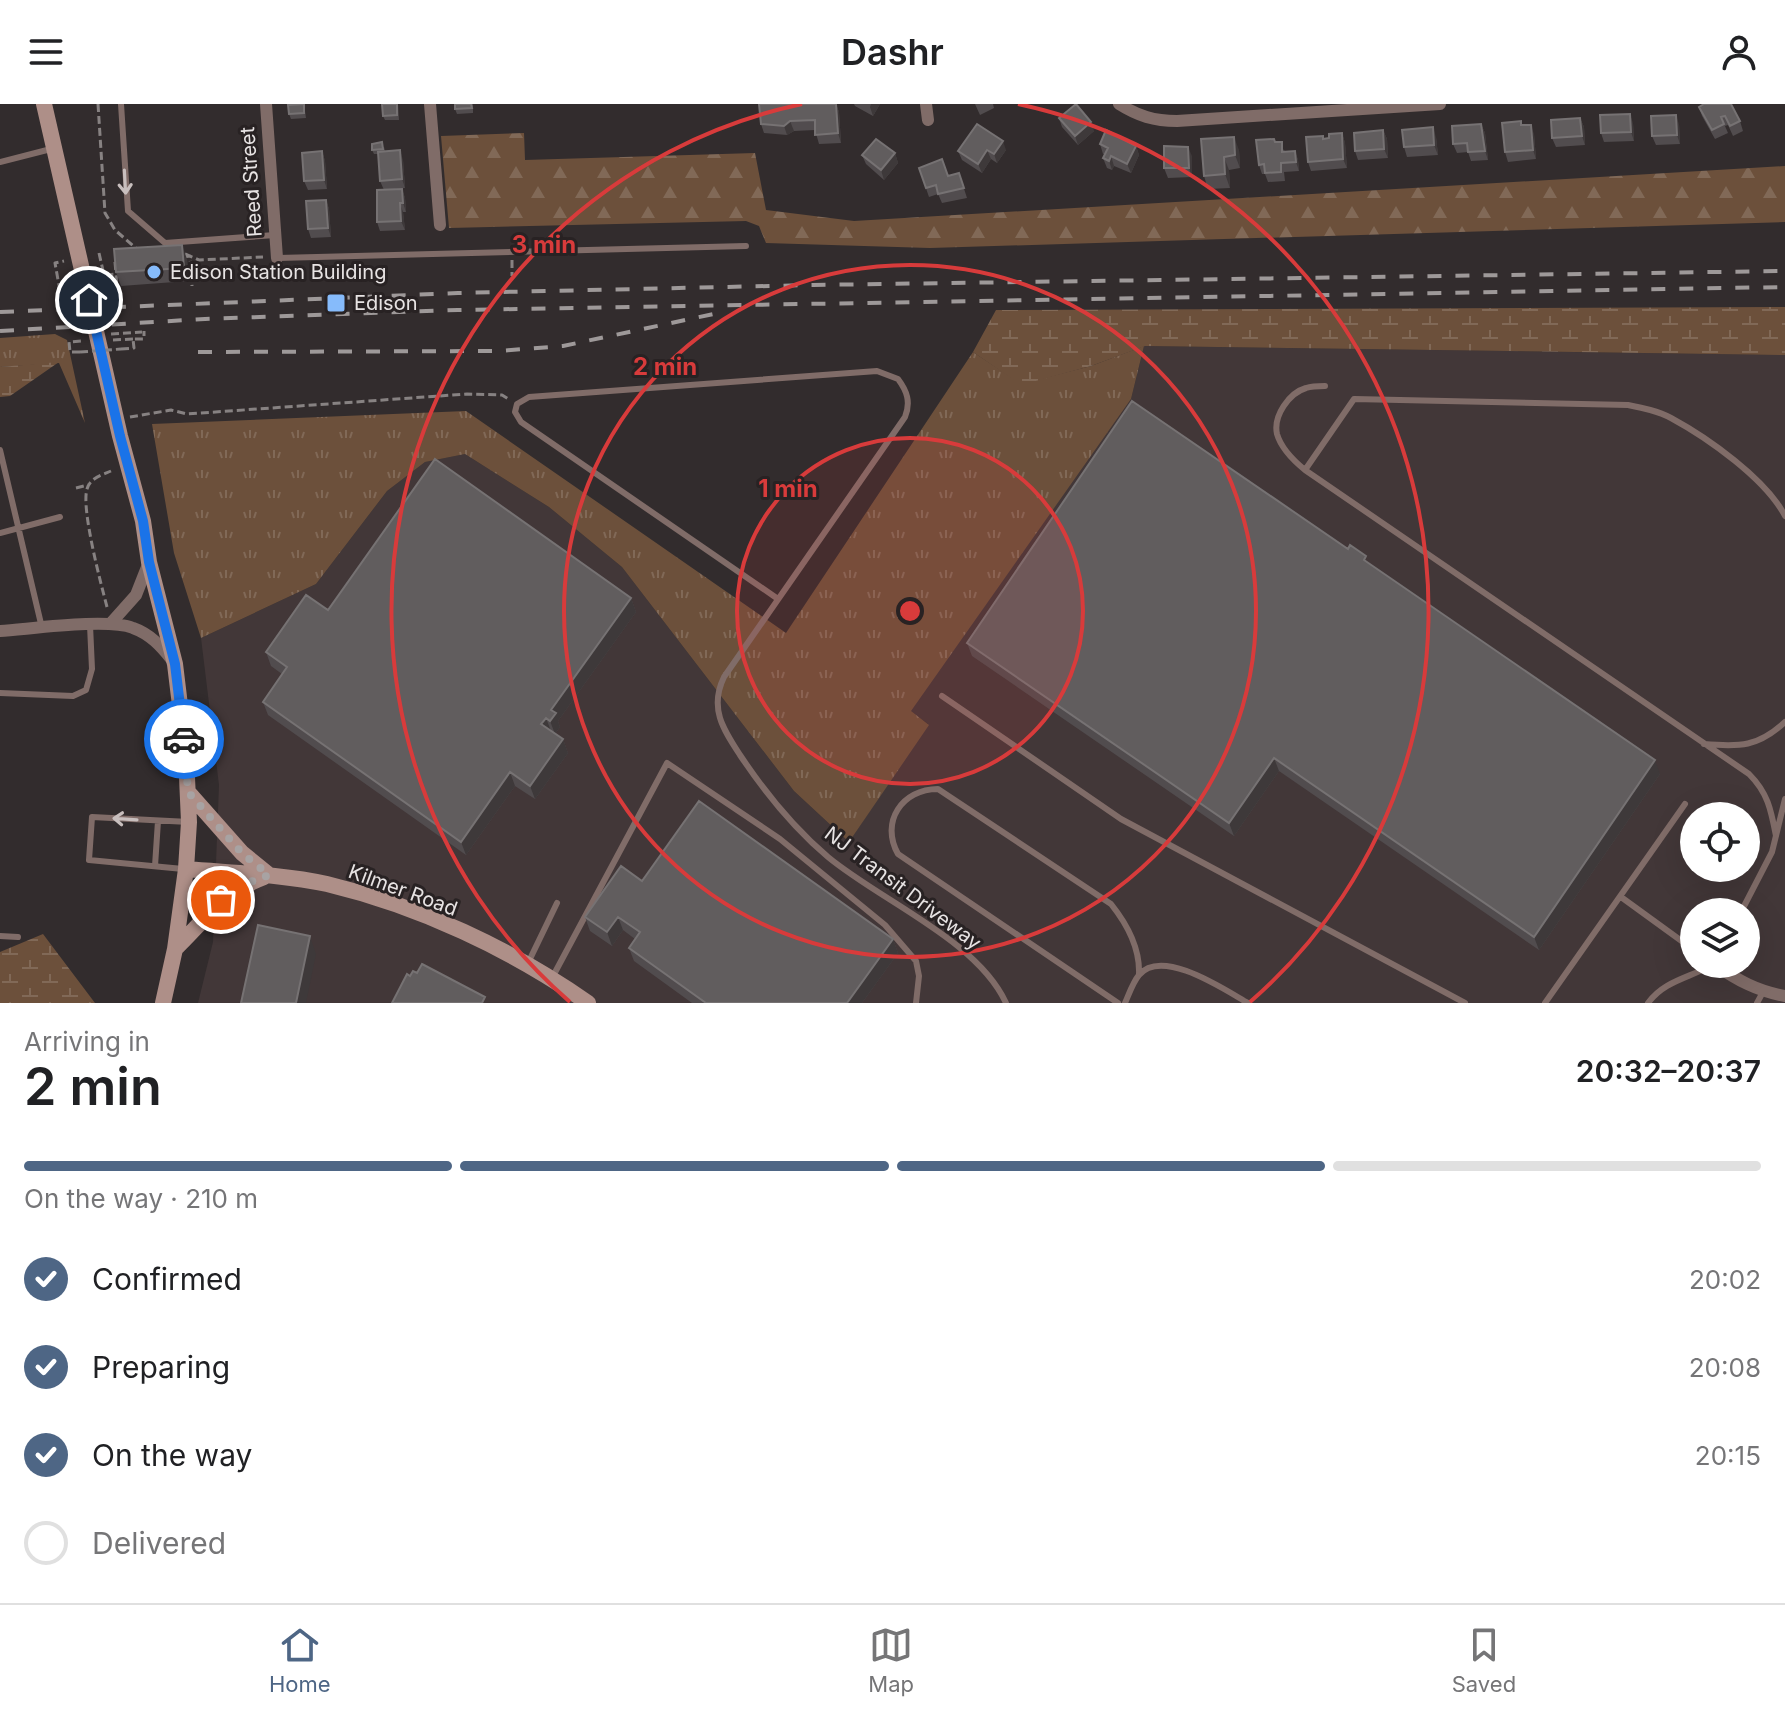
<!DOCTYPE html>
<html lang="en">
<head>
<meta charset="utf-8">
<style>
	body { margin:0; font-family:Inter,sans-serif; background:#f6f6f6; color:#202124; height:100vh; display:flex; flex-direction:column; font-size:30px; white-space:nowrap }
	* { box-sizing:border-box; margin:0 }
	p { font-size:26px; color:#757577 }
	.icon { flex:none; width:44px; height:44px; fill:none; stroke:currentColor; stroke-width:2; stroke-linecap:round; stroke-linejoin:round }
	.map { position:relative; height:899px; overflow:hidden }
	.sheet { display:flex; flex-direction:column; background:#fff; flex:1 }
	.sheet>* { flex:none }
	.buttons { position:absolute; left:1680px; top:698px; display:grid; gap:16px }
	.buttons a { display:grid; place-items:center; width:80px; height:80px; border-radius:50%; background:#fff; box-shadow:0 8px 32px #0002; font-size:40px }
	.pin { position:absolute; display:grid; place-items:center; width:68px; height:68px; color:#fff; margin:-34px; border:4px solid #fff; border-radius:50%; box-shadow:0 2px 8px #0007 }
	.courier { position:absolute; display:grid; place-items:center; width:80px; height:80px; margin:-40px; border:6px solid #1a73e8; border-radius:50%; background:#fff; color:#222; box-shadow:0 2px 10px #0007 }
	.overview em { font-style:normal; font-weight:600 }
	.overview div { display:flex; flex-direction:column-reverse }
	.overview { display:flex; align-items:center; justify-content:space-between; height:136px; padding:0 24px }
	h1 { font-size:52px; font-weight:600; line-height:60px }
	.bar { display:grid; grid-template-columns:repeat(4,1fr); gap:12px 8px; align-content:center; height:96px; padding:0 24px }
	.bar i { height:10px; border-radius:6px; background:#e0e0e0 }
	.bar .selected { background:#4e6685 }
	.bar p { grid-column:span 4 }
	ol { padding:0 24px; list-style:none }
	li { display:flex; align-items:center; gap:24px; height:88px }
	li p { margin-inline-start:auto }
	li .icon { padding:8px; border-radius:50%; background:#4e6685; color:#fff; stroke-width:4 }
	li:last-child { color:#757577 }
	li i { width:44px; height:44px; border:4px solid #e0e0e0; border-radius:50% }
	header { display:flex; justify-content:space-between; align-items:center; height:104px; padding:0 24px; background:#fff; font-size:36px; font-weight:600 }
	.menu { display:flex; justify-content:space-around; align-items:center; height:112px; border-top:2px solid #e0e0e0; background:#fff; font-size:22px; color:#757577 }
	.menu a { display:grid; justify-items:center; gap:4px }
	.menu .selected { color:#4e6685 }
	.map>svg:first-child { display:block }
</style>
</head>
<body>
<header><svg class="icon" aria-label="menu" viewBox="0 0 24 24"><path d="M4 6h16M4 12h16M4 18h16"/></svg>Dashr<svg class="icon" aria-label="person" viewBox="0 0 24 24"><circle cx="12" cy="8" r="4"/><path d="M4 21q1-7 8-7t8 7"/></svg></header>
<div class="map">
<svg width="1785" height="899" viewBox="0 0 1785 899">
	<defs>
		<pattern id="grass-tufts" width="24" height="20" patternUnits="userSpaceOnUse" patternTransform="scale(2)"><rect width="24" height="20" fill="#6c503b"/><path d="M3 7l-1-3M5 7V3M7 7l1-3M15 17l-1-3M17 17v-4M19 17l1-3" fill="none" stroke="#816957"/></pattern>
		<pattern id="forest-firs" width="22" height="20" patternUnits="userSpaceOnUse" patternTransform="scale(2)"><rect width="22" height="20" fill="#6c503b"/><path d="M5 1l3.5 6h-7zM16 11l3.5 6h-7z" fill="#816957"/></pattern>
		<pattern id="wetland-marsh" width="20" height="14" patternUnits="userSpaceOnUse" patternTransform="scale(2)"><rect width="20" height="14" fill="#6c503b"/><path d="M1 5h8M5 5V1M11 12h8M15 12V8" fill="none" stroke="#816957"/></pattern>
	</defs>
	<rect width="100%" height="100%" fill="#322c2d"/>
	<path fill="#423738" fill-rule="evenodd" d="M1144,242L1785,251V899H198L213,838L219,681L201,534L316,480L387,387L425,358L465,350L549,403L622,463L794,687L849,738L928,620L910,607L1131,295ZM1694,712H1746V764H1694ZM1694,808H1746V860H1694Z"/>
	<path fill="url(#grass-tufts)" d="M55,230L67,236L85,319L59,259L0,263V234Z
		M1144,242L1131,295L911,607L929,621L849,738L794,687L622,463L549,403L465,350L425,358L387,387L316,480L201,534L174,449L152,320L466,307L786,529L973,248L1021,280L1091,262Z"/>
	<path fill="url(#forest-firs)" d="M524,29L525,56L755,49L766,106L854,117L1785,62V118L930,144L766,139L759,122L746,117L449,124L441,32Z"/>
	<path fill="url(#wetland-marsh)" d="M1785,203V251L1145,242L1091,262L1021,281L973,248L996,206Z
		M59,258L10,292L0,293V263Z
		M43,830L95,899H0V848Z"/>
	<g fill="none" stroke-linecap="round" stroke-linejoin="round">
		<path stroke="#878282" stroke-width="3" stroke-dasharray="8 4" stroke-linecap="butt" d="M98,0L105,109L115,126L138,146
			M99,149L104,171L116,170L117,186
			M185,150L199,156L263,153
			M183,153L190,152L192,182
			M512,156V172
			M115,158L116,170
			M269,166V178
			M100,176H116
			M60,187L55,159L64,157
			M111,230L142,228
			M113,236L133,235
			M121,245L134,244L133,235H144V227
			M80,248H70L69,238L82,237
			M130,313L171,306L187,310L467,290L502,291L510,296
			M76,384L88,381
			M107,503C101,480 81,405 87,385C90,374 102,371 111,367"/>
		<path stroke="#806c68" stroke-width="6" d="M121,0L128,107L165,139L275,131
			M0,58L51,45
			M278,154L746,142
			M0,346L42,524
			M1305,366C1294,357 1281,344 1277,330C1273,312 1289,289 1306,284C1312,282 1319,282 1325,282
			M0,429L60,413
			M778,495L521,318L515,308L517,300L529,293L877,267L898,275C907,287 911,298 905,313C845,400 784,486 724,573C709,604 723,625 740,651C764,687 795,725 828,753C881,797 977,836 1006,899
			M0,589L73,592L86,586L92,565L90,521
			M942,592L1121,715L1465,899
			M1704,640C1740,643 1758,643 1785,618
			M1776,732C1771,706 1768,689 1749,670L1305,366L1354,295L1628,301C1643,304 1658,307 1671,314C1708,334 1766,375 1785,412
			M155,762L158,717
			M183,765L89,756L92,713L189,718
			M1621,793L1694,846
			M1741,808L1772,748L1785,695
			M0,832L18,833
			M529,857L557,799
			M552,874L667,659L780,735L885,821L916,857L919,872L916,899
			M1118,899L898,750C880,718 902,685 938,685L1111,800C1127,820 1140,844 1139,870
			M1125,899C1129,890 1133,878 1139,871C1162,843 1225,886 1248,899
			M1545,899L1685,700
			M1648,899C1665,876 1690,874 1714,860
			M1757,899L1763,888"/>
		<path stroke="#806c68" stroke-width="12" d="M266,0L277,154
			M430,0L440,121
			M926,0L928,16
			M1119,0C1138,12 1154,17 1177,17L1440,0
			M111,519L136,491L149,458
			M0,527C31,525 107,514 133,524C150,530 161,542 172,556
			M1714,860C1737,876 1757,887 1785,892"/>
		<path stroke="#ae8f88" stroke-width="16" d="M44,0L120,332L143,417L149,458L175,560L186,651L189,718L186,765L175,845L163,899
			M188,688L242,749L269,771
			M186,765C233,769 281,770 327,780C419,802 511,845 588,899
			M175,845C206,815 222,789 264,773"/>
		<path stroke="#9e9999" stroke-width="4" stroke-dasharray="14 14" stroke-linecap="butt" d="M0,208L458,189L813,181L1785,167
			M0,227L205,215L458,206L1785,183
			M198,248L498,247L563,242L718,209"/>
		<path stroke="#878282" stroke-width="3" stroke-dasharray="8 4" stroke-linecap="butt" d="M60,187L113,183
			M80,248L121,245"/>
	</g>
	<path fill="#514c4e" d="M304,0L306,14L291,15L289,10Z
		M398,0L399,16H385L383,12Z
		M473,0V9L457,10L455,5Z
		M836,0L839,8L841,39L819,40L815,26L794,27L787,31L764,29L761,20Z
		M854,0H880L873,12L855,2Z
		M975,0H993L994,4L980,11Z
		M1699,3L1740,17L1743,27L1733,32L1728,21L1725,22L1728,29L1715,35L1702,12Z
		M1059,14L1094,27L1078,41L1062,23Z
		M1580,14L1584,23L1585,41L1556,43L1552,34Z
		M1633,19L1634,37L1604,38L1601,29Z
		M1481,20L1485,29L1488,56L1471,57L1468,48L1457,49L1453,40Z
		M1679,20L1680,40L1656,41L1652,32Z
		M1522,21L1534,30L1536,55L1508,58L1505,48Z
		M1383,26L1387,35L1388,54L1358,56L1355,47Z
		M1342,29L1345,39L1347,64L1311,67L1308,58L1324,35Z
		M1436,33L1438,51L1407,53L1404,43Z
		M1201,35L1239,46L1240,64L1229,66L1230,84L1208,85L1204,72Z
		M1275,38L1285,47H1295L1298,56L1299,67L1284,68L1285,77L1268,78L1265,70H1262L1259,61Z
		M1100,40L1136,42L1139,51L1131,69L1114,62L1112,66L1107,64L1103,54L1105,50H1103Z
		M384,43L385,47L403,56L405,84L384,86L380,77L378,50H374L372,46Z
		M1006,46L997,59L991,55L982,69L962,56L958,47Z
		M322,47L325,57L327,85L308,86L304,77Z
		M895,49L898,59L884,76L866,60L862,51Z
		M1192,52V73L1168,74L1164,64Z
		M919,64L948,72L959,69L967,94L942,99L938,90L929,93Z
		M402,85L405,94L406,108H403L405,126L380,127L377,118Z
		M326,96L329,105L331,133L311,134L308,125Z
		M187,155L188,177L121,182L116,168Z
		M1369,460L1660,670L1539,846L1279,667L1234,732L972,552L967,539Z
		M631,494L636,508L558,617L560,623L555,630L563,635L568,649L535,695L515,682L466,751L268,611L263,598L282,570L271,562L266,548L328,506Z
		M642,777L893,835L898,849L862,899H692L634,857L629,844L635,835L623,826L612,842L590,827L585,813Z"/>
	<path fill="#3e393a" d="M836,0L839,8L841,39L838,29Z
		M871,0H880L873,12L870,3Z
		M1630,10L1633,19L1634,37L1631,28Z
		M1676,11L1679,20L1680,40L1677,31Z
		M1580,14L1584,23L1585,41L1582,32Z
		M790,17L794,27L787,31L784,22Z
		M1091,18L1094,27L1078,41L1075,32Z
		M1481,20L1485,29L1488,56L1485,47Z
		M1531,21L1534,30L1536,55L1533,46Z
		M1433,23L1436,33L1438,51L1434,41Z
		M1383,26L1387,35L1388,54L1384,45Z
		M1342,29L1345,39L1347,64L1343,55Z
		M1234,33L1239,46L1240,64L1235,51Z
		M1003,37L1006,46L997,59L994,50Z
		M1136,42L1139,51L1131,69L1127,60Z
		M1188,43L1192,52V73L1189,64Z
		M400,46L403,56L405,84L402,75Z
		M987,46L991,55L982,69L978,60Z
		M322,47L325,57L327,85L324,76Z
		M1295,47L1298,56L1299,67L1296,58Z
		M895,49L898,59L884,76L881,66Z
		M1111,52L1114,62L1112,66L1109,57Z
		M1224,53L1229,66L1230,84L1225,70Z
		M402,85L405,94L406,108L403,99Z
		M326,96L329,105L331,133L328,124Z
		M400,99L403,108L405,126L401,117Z
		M182,141L187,155L188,177L184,164Z
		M631,494L636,508L558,617L560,623L555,630L550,617L551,606Z
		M546,614L551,627L541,620Z
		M563,635L568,649L535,695L530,682Z
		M1274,654L1279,667L1234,732L1229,719Z
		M1655,656L1660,670L1539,846L1534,833Z
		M510,668L515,682L466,751L461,738Z
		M618,813L623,826L612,842L607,828Z
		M310,832L316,850L306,899H296Z
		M893,835L898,849L862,899H847Z"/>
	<path fill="#615d5e" stroke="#767273" stroke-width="2" d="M304,0V9L289,10L288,1Z
		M382,0H397V11L383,12Z
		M455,0H471L472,4L455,5Z
		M759,0H836L838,29L815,31V16L790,17L784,22L761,20Z
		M1076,0L1091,18L1075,32L1059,14Z
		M1704,0H1731L1740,17L1730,22L1725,12L1721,13L1724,20L1712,26L1699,3Z
		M1630,10L1631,28L1601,29L1600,11Z
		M1676,11L1677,31L1652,32L1651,12Z
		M1580,14L1582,32L1552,34L1551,16Z
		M1521,17V21H1531L1533,46L1505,48L1502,19Z
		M977,20L1003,37L994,50L987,46L978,60L958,47Z
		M1481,20L1485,47L1468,48L1467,39L1453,40L1452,22Z
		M1433,23L1434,41L1404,43L1402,26Z
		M1106,26L1136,42L1127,60L1111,52L1109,57L1103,54L1108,44L1100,40Z
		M1383,26L1384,45L1355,47L1354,29Z
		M1342,29L1343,55L1308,58L1306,33L1323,32V35L1329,34V30Z
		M1234,33L1235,51L1224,53L1225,70L1204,72L1201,35Z
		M876,35L895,49L881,66L862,51Z
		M1274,35L1275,38H1282V48L1295,47L1296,58L1281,59V68L1265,69L1264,60L1259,61L1256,36Z
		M382,38L383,45L372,46V40Z
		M1164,42L1188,43L1189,64H1164Z
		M400,46L402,75L380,77L378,48Z
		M322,47L324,76L304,77L302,49Z
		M942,55L948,72L959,69L964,84L938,90L936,81L926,84L919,64Z
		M402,85L403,99H400L401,117L377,118V86Z
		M326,96L328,124L308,125L306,97Z
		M182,141L184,164L116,168L114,145Z
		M1132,297L1348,445L1350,441L1366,452L1364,456L1655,656L1534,833L1274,654L1229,719L967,539Z
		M435,355L631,494L551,606L556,609L550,617L546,614L541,620L563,635L530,682L510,668L461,738L263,598L287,563L266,548L306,491L328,506Z
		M699,697L893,835L847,899H706L629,844L640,828L618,813L607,828L585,813L621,762L642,777Z
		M258,821L310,832L296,899H241Z
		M422,860L485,893L482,899H392L407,870L410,872L413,867L417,869Z"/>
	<defs><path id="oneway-shaft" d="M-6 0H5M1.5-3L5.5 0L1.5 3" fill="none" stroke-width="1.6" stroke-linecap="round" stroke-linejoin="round" transform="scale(2)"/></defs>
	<g stroke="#c8bfbe">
		<use href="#oneway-shaft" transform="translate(125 78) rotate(87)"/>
		<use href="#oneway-shaft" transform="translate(125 715) rotate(-176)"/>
	</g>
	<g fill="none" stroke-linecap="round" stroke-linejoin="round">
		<path stroke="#a8a3a3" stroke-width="8" stroke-dasharray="0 14.4" d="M184,635L188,688L242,749L269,771L242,781L221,796"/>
		<path stroke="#1a73e8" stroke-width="10" d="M89,196L120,332L143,417L149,458L175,560L184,635"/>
	</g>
	<circle cx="910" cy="507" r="173" fill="#d83b3b" fill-opacity=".12"/>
	<g fill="none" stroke="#d83b3b" stroke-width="4">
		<circle cx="910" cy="507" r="173"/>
		<circle cx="910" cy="507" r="346"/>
		<path d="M570 898A518 518 0 0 1 802 0M1018 0A518 518 0 0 1 1250 898"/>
	</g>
	<g fill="#86bbfb" stroke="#282223" stroke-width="3">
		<circle cx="154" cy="168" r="8"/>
		<rect x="326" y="189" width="20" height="20" rx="4"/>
	</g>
	<g text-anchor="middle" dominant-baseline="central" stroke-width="6" stroke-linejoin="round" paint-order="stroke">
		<g font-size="20" fill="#e7e3e3" stroke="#282223">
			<text transform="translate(251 78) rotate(-94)">Reed Street</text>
			<text transform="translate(903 784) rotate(37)">NJ Transit Driveway</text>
			<text transform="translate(403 786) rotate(20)">Kilmer Road</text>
		</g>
		<g font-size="20" fill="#e7e3e3" stroke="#282223" text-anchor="start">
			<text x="170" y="168">Edison Station Building</text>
			<text x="354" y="199">Edison</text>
		</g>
	</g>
	<circle cx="910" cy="507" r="12" fill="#d83b3b" stroke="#282223" stroke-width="4"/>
	<g font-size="24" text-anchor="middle" font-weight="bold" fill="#d83b3b" stroke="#282223" stroke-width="6" stroke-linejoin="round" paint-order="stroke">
		<text x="544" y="149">3 min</text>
		<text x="665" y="271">2 min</text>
		<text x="788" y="393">1 min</text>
	</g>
</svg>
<div class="buttons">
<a><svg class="icon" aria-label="locate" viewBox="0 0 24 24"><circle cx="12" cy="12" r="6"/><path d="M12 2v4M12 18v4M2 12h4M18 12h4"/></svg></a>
<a><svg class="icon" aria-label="layers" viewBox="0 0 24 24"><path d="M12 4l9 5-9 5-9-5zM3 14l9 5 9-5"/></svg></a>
</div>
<div class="pin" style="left:221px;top:796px;background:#ea580c"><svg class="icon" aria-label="bag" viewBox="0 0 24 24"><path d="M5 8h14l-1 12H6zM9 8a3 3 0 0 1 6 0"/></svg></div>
<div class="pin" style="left:89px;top:196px;background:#1f2937"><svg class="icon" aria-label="home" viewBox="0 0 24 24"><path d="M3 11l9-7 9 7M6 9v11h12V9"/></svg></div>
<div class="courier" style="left:184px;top:635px"><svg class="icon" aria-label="car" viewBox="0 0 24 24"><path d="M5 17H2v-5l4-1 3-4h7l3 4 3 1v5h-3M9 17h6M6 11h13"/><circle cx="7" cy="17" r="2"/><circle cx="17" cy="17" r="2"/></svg></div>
</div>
<section class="sheet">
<div class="overview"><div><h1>2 min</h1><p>Arriving in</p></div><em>20:32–20:37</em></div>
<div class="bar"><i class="selected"></i><i class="selected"></i><i class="selected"></i><i></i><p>On the way · 210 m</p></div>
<ol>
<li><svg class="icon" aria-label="check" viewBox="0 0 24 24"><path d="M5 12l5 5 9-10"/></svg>Confirmed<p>20:02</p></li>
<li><svg class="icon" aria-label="check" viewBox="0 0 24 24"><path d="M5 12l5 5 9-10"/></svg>Preparing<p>20:08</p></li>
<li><svg class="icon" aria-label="check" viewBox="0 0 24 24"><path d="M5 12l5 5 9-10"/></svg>On the way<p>20:15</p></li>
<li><i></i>Delivered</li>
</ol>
</section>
<nav class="menu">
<a class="selected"><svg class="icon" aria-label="home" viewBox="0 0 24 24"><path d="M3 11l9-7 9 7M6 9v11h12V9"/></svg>Home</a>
<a><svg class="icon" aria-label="map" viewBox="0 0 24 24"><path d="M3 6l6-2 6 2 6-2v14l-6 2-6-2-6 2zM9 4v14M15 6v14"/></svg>Map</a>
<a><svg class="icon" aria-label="saved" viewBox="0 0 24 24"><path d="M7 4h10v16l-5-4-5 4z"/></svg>Saved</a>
</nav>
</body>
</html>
